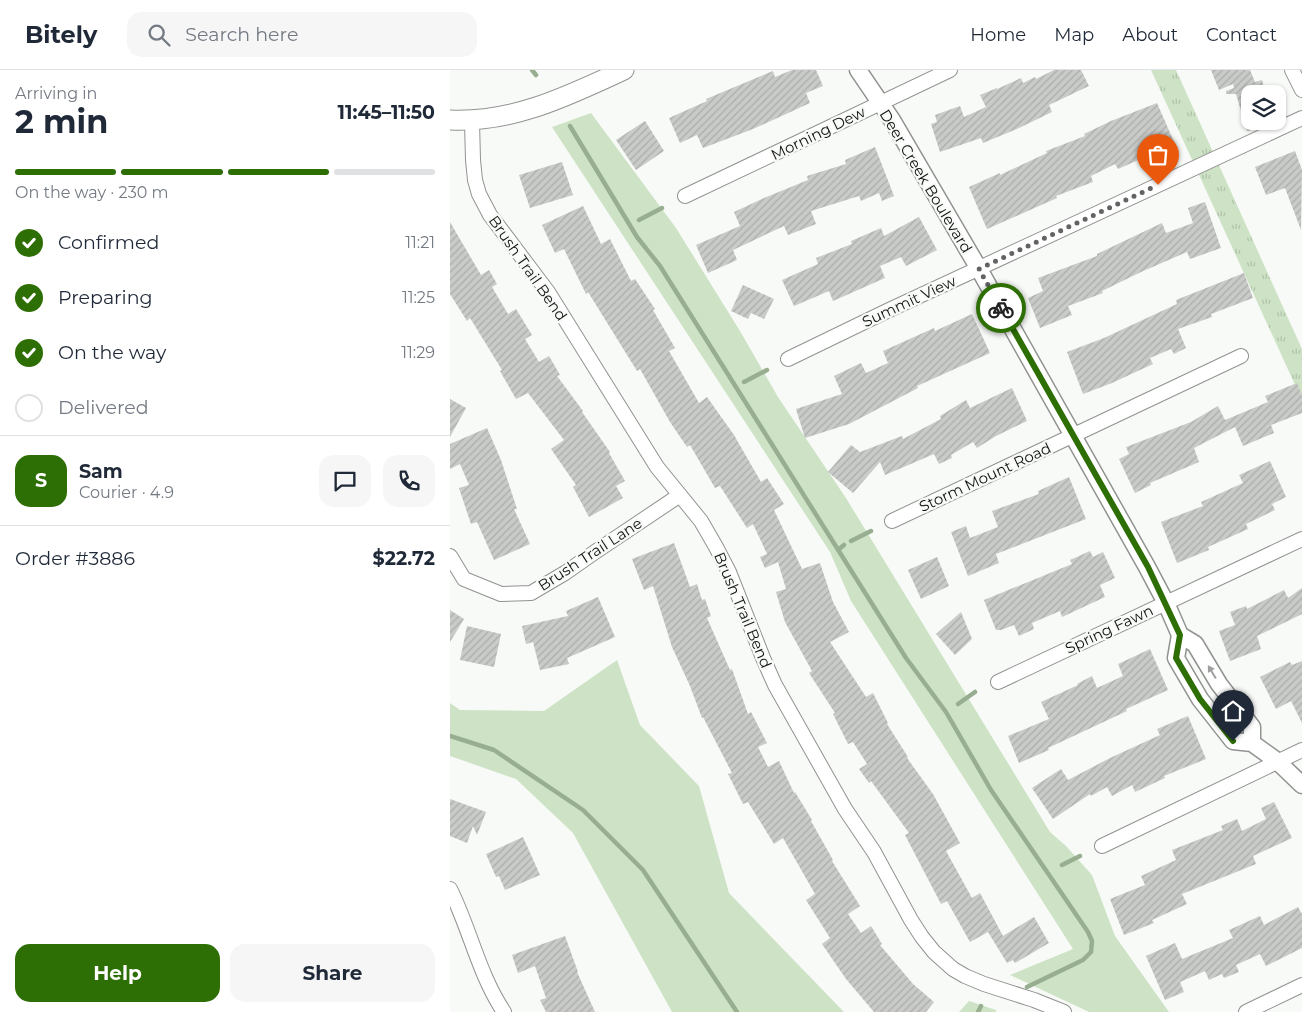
<!DOCTYPE html>
<html lang="en">
<head>
<meta charset="utf-8">
<style>
	body { margin:0; font-family:Montserrat,sans-serif; background:#f6f6f7; color:#1f2937; height:100vh; display:flex; flex-direction:column; font-size:19px; white-space:nowrap }
	* { box-sizing:border-box; margin:0 }
	p { font-size:16px; color:#747a83 }
	.icon { flex:none; width:28px; height:28px; fill:none; stroke:currentColor; stroke-width:2; stroke-linecap:round; stroke-linejoin:round }
	.map { position:relative; flex:1; overflow:hidden }
	.panel { display:flex; flex-direction:column; background:#fff; width:450px }
	.panel>* { flex:none }
	.controls { position:absolute; left:791px; top:15px; display:grid; gap:10px }
	.controls a { display:grid; place-items:center; width:45px; height:45px; border-radius:10px; background:#fff; box-shadow:0 1px 4px #0004; font-size:25px }
	.pin { position:absolute; display:grid; place-items:center; width:42px; height:42px; color:#fff; margin:-51px -21px; border-radius:50% 50% 50% 0; rotate:-45deg; box-shadow:0 0 5px #0007 }
	.pin .icon { rotate:45deg }
	.courier { position:absolute; display:grid; place-items:center; width:50px; height:50px; margin:-25px; border:4px solid #2e6f05; border-radius:50%; background:#fff; color:#222; box-shadow:0 1px 6px #0007 }
	.head em { font-style:normal; font-weight:700 }
	.head div { display:flex; flex-direction:column-reverse }
	.head { display:flex; align-items:center; justify-content:space-between; height:85px; padding:0 15px }
	h1 { font-size:32px; font-weight:700; line-height:38px }
	.bar { display:grid; grid-template-columns:repeat(4,1fr); gap:8px 5px; align-content:center; height:60px; padding:0 15px }
	.bar i { height:6px; border-radius:4px; background:#e0e1e3 }
	.bar .current { background:#2e6f05 }
	.bar p { grid-column:span 4 }
	.line { display:flex; align-items:center; gap:12px; padding:0 15px; border-top:1px solid #e0e1e3 }
	.line div { flex:1 }
	.round { display:grid; place-items:center; flex:none; width:52px; height:52px; border-radius:15px; background:#f6f6f7 }
	ol { padding:0 15px; list-style:none }
	li { display:flex; align-items:center; gap:15px; height:55px }
	li p { margin-inline-start:auto }
	li .icon { padding:5px; border-radius:50%; background:#2e6f05; color:#fff; stroke-width:4 }
	li:last-child { color:#747a83 }
	li i { width:28px; height:28px; border:2px solid #e0e1e3; border-radius:50% }
	.action { display:flex; gap:10px; margin-top:auto; padding:10px 15px }
	.action a { flex:1; height:58px; border-radius:15px; background:#2e6f05; color:#fff; font-size:20px; font-weight:700; line-height:58px; text-align:center }
	.action a+a { background:#f6f6f7; color:#1f2937 }
	header { display:flex; align-items:center; gap:30px; box-sizing:border-box; height:70px; padding:0 25px; background:#fff; border-bottom:1px solid #e0e1e3 }
	header strong { font-size:24px }
	nav { display:flex; gap:28px; margin-inline-start:auto; font-size:18px }
	.search { width:350px; height:45px; background:#f6f6f7; display:flex; align-items:center; gap:12px; box-sizing:border-box; padding:0 18px; border-radius:15px; color:#747a83; font-size:19px }
	main { display:flex; flex:1; min-height:0 }
	.map>svg:first-child { display:block }
</style>
</head>
<body>
<header>
<strong>Bitely</strong>
<div class="search"><svg class="icon" aria-label="search" viewBox="0 0 24 24"><circle cx="10" cy="10" r="6"/><path d="M15 15l6 6"/></svg>Search here</div>
<nav><a>Home</a><a>Map</a><a>About</a><a>Contact</a></nav>
</header>
<main>
<section class="panel">
<div class="head"><div><h1>2 min</h1><p>Arriving in</p></div><em>11:45–11:50</em></div>
<div class="bar"><i class="current"></i><i class="current"></i><i class="current"></i><i></i><p>On the way · 230 m</p></div>
<ol>
<li><svg class="icon" aria-label="check" viewBox="0 0 24 24"><path d="M5 12l5 5 9-10"/></svg>Confirmed<p>11:21</p></li>
<li><svg class="icon" aria-label="check" viewBox="0 0 24 24"><path d="M5 12l5 5 9-10"/></svg>Preparing<p>11:25</p></li>
<li><svg class="icon" aria-label="check" viewBox="0 0 24 24"><path d="M5 12l5 5 9-10"/></svg>On the way<p>11:29</p></li>
<li><i></i>Delivered</li>
</ol>
<div class="line" style="height:90px"><b class="round" style="background:#2e6f05;color:#fff">S</b><div><b>Sam</b><p>Courier · 4.9</p></div><a class="round"><svg class="icon" aria-label="chat" viewBox="0 0 24 24"><path d="M4 5h16v11H9l-5 4z"/></svg></a><a class="round"><svg class="icon" aria-label="phone" viewBox="0 0 24 24"><path d="M5 4h4l2 5-3 2q2 4 5 5l2-3 5 2v4C11 20 4 13 5 4z"/></svg></a></div>
<div class="line" style="height:65px"><div>Order #3886</div><b>$22.72</b></div>
<div class="action"><a>Help</a><a>Share</a></div>
</section>
<div class="map">
<svg width="852" height="942" viewBox="0 0 852 942">
	<defs>
		<pattern id="grass-tufts" width="24" height="20" patternUnits="userSpaceOnUse" patternTransform="scale(1.25)"><rect width="24" height="20" fill="#cee3c6"/><path d="M3 7l-1-3M5 7V3M7 7l1-3M15 17l-1-3M17 17v-4M19 17l1-3" fill="none" stroke="#b0c2a9"/></pattern>
		<pattern id="building-hatch" width="6" height="6" patternUnits="userSpaceOnUse" patternTransform="scale(1.25)"><rect width="6" height="6" fill="#c9cbc8"/><path d="M-1 1l2-2M0 6l6-6M5 7l2-2" fill="none" stroke="#acadab"/></pattern>
	</defs>
	<rect width="100%" height="100%" fill="#f8faf7"/>
	<path fill="url(#grass-tufts)" d="M701,0H726L852,279V330Z"/>
	<path fill="#cee3c6" d="M141,43L226,158L290,261L328,327L396,428L600,762L616,776L642,805L665,866L719,942H639L560,905L623,879L401,531L380,482L102,57Z
		M167,590L190,655L249,716L279,823L394,942H222L123,763L66,709L0,686V633L10,640L94,641Z
		M519,931L546,940V942H509Z"/>
	<g fill="none" stroke-linecap="round" stroke-linejoin="round">
		<path stroke="#98ae90" stroke-width="4.5" d="M82,0L86,5
			M120,56L187,167L210,196L456,588L496,642L541,720L638,862L642,871L641,882L633,890L577,917
			M189,150L212,138
			M294,312L317,300
			M401,471L421,461
			M388,480L394,475
			M508,634L525,622
			M0,666L44,680L133,740L193,800L287,942
			M612,795L630,786
			M528,942L531,936"/>
	</g>
	<path fill="url(#building-hatch)" d="M342,0H366L373,16L356,23L360,33L303,59L253,78L247,65L230,73L219,48L257,31L256,29L323,1L325,7Z
		M604,0H631L639,16L599,35L602,42L569,58L533,73L531,68L490,82L481,54L487,52L485,45L510,36L514,47L536,37L530,25L547,18V19L571,8L573,13L585,7L586,9Z
		M761,0H800L805,12L812,10L816,24H800V61H797L786,24H776V21L784,18L783,14L769,20Z
		M707,33L725,74L668,99L665,94L641,106L643,112L606,126L607,128L537,159L519,117L550,103V105L597,83L596,81L635,66L634,64L661,51Z
		M195,51L214,81L186,100L166,70Z
		M425,77L444,126L432,131L429,123L411,131L409,126L361,141L366,154L338,165L334,156L283,180L287,190L258,203L246,175L290,156L284,142L314,128L358,110L357,106L396,94L395,90Z
		M845,81L852,100L851,160L835,118L816,125L805,97Z
		M112,92L123,125L80,138L69,105Z
		M755,132L771,178L740,189L737,182L691,202L652,221L653,223L618,236L622,245L590,258L578,228L593,221L588,208L647,186V184L712,153L716,163L743,153L738,138Z
		M133,136L151,174L160,169L181,211L185,209L205,239L203,240L225,278L219,281L249,333L257,327L284,365L311,412L317,408L334,434L324,440L352,499L370,493L383,532L399,562L380,572L416,627L423,623L438,653L437,654L458,687L457,688L483,724L510,773L496,781L522,828L530,823L553,866L584,847L599,873L565,893L563,890L557,893L538,862L520,872L497,831L491,834L455,765L459,763L421,711L419,713L409,699L417,694L403,672L398,674L383,644L385,643L359,603L362,601L335,552L326,522L336,519L328,492L315,498L310,487L317,484L303,454L297,458L270,416L265,418L240,375L237,377L220,352L190,299L187,301L138,222L136,224L114,179L105,183L92,155Z
		M469,147L487,180L456,196L451,187L430,196L435,208L383,231L379,221L344,236L332,210L368,194L366,188L402,174L401,171L431,158L434,166Z
		M0,152L31,205L39,200L47,214L42,217L58,244L66,239L82,265L75,269L89,292L99,286L110,305L107,306L133,341L132,342L160,382L159,383L175,411L166,416L173,428L139,447L123,417L126,415L101,379L114,370L78,323L66,329L50,301L52,300L20,248L17,251L0,224Z
		M794,203L803,228L761,244L762,247L728,259L736,278L724,284L721,279L700,288L703,294L662,313L633,324L617,282L654,268L727,234L726,230Z
		M293,215L324,229L314,249L301,243L298,249L281,241Z
		M522,244L540,283L467,316L468,318L399,354L355,368L346,339L392,324L384,306L411,293L416,303L438,293L433,281L484,258L485,261Z
		M847,313L852,326V343L821,355L824,363L793,376L785,357L744,378L749,392L700,413L701,415L685,423L669,389L679,384L676,377L741,352L768,336L775,350L818,332L815,326Z
		M562,318L577,351L546,366L527,378L523,372L501,385L502,388L489,394L484,384L435,405L430,392L403,423L378,402L401,375L410,382L452,366L453,369L491,349L490,346L516,330L520,338Z
		M0,329L16,338L0,367Z
		M37,358L51,390L67,439H64L80,474L44,490L27,452L21,454L9,418L19,415L10,394L0,399V374Z
		M820,391L836,427L822,434L825,440L796,454L798,459L758,477L759,480L727,493L711,452L753,436L751,432L793,413L789,405Z
		M619,407L636,449L546,484L549,493L518,506L501,462L516,456L520,468L548,457L542,441L589,424L588,421Z
		M224,473L240,517L247,514L252,530L255,529L261,546L257,548L280,600L282,599L298,644L301,642L317,673L308,677L318,697L329,691L344,723L345,722L362,750L361,751L383,790L382,791L410,836L398,844L411,863L421,856L432,874L430,875L463,914L484,932L476,942H424L396,909L372,874L380,868L356,830L365,824L333,768L324,774L298,732L293,734L278,704L282,703L253,647L252,648L240,616L222,577L203,516L194,520L182,489Z
		M640,481L643,487L653,482L665,508L650,515L655,527L612,547L610,541L582,553L584,559L569,566L564,555L551,560H546L534,530L622,494L620,490Z
		M487,487L499,516L471,529L458,500Z
		M852,518V544L807,566L811,579L780,591L769,561L785,555L780,542L796,536L797,539L834,520L838,528Z
		M148,527L165,567L117,588L119,594L90,600L83,572L76,574L72,556L118,546L116,541Z
		M0,540L14,549L0,572Z
		M511,542L522,569L505,585L486,564Z
		M17,556L51,564L44,597L10,590Z
		M700,579L718,620L676,639L677,641L598,678L599,680L569,693L558,666L599,649L591,632L628,615L627,614L642,606L647,618L673,606L668,594Z
		M852,591V653L841,631L826,639L810,607L840,592L842,595Z
		M738,646L756,689L714,706L715,708L685,722L682,715L662,726L657,717L641,726L640,724L603,749L582,718L611,699L618,710L660,688L710,665L707,659Z
		M0,729L36,742L27,765L23,756L17,773L0,766Z
		M824,732L842,768L803,786L806,794L732,824L737,834L702,850L704,853L674,865L660,829L695,815L691,806L726,790L722,780L773,760L771,756L787,749L792,761L816,749L811,738Z
		M73,767L90,805L55,820L49,806L46,807L36,784Z
		M848,837L852,844V878L816,896L810,884L786,895L789,902L774,908L772,904L759,910L755,901L730,912L734,922L715,930L696,886L725,873L732,889L783,868L779,860L810,846L814,855Z
		M115,866L128,902H127L145,942H96L90,930L96,928L85,896L68,903L62,885Z"/>
	<g fill="none" stroke-linecap="round" stroke-linejoin="round">
		<defs>
			<path id="minor" d="M842,0L852,20
				M22,52L23,90L25,110L29,124L40,145L98,222L207,397L251,451L266,477L279,502L313,588L325,615L395,739L424,782L461,850L472,867L484,882L503,899L515,906L534,914L584,930L614,942
				M235,126L500,0
				M338,289L437,241L852,48
				M442,451L791,286
				M0,486L14,509L51,524L81,523L115,503L145,482L230,425
				M548,612L852,469
				M652,776L852,680
				M0,819C20,859 29,905 54,942
				M796,942L852,915"/>
			<path id="tertiary" d="M408,0L442,50L529,199L697,497L716,533L730,565L726,588L750,629L783,671L802,673L827,691L852,715
				M730,565L745,574L769,614L802,657V673"/>
			<path id="secondary" d="M0,50C63,53 118,26 174,0"/>
		</defs>
		<use href="#minor" stroke="#919390" stroke-width="16"/>
		<use href="#tertiary" stroke="#919390" stroke-width="19"/>
		<use href="#secondary" stroke="#919390" stroke-width="21"/>
		<use href="#minor" stroke="#fff" stroke-width="14"/>
		<use href="#tertiary" stroke="#fff" stroke-width="16"/>
		<use href="#secondary" stroke="#fff" stroke-width="19"/>
	</g>
	<defs><path id="oneway-solid" d="M-6-.8H1V-3.2L6.5 0L1 3.2V.8H-6Z" transform="scale(1.25)"/></defs>
	<use fill="#a0a0a0" href="#oneway-solid" transform="translate(762 602) rotate(-121)"/>
	<g fill="none" stroke-linecap="round" stroke-linejoin="round">
		<path stroke="#626362" stroke-width="5" stroke-dasharray="0 9" d="M551,238L529,199L708,115"/>
		<path stroke="#2e6f05" stroke-width="6" d="M551,238L698,497L730,565L726,588L750,629L783,671"/>
	</g>
	<g text-anchor="middle" dominant-baseline="central" stroke-width="4.5" stroke-linejoin="round" paint-order="stroke">
		<g font-size="15" fill="#111211" stroke="#f8faf7">
			<text transform="translate(368 63) rotate(-26)">Morning Dew</text>
			<text transform="translate(476 111) rotate(59)">Deer Creek Boulevard</text>
			<text transform="translate(78 198) rotate(55)">Brush Trail Bend</text>
			<text transform="translate(459 231) rotate(-25)">Summit View</text>
			<text transform="translate(535 407) rotate(-25)">Storm Mount Road</text>
			<text transform="translate(140 484) rotate(-33)">Brush Trail Lane</text>
			<text transform="translate(293 540) rotate(67)">Brush Trail Bend</text>
			<text transform="translate(659 559) rotate(-25)">Spring Fawn</text>
		</g>
	</g>
</svg>
<div class="controls">
<a><svg class="icon" aria-label="layers" viewBox="0 0 24 24"><path d="M12 4l9 5-9 5-9-5zM3 14l9 5 9-5"/></svg></a>
</div>
<div class="pin" style="left:708px;top:115px;background:#ea580c"><svg class="icon" aria-label="bag" viewBox="0 0 24 24"><path d="M5 8h14l-1 12H6zM9 8a3 3 0 0 1 6 0"/></svg></div>
<div class="pin" style="left:783px;top:671px;background:#1f2937"><svg class="icon" aria-label="home" viewBox="0 0 24 24"><path d="M3 11l9-7 9 7M6 9v11h12V9"/></svg></div>
<div class="courier" style="left:551px;top:238px"><svg class="icon" aria-label="bike" viewBox="0 0 24 24"><circle cx="6" cy="16" r="4"/><circle cx="18" cy="16" r="4"/><path d="M6 16l4-8h5l3 8M10 8l3 8H6M13 5h3"/></svg></div>
</div>
</main>
</body>
</html>
